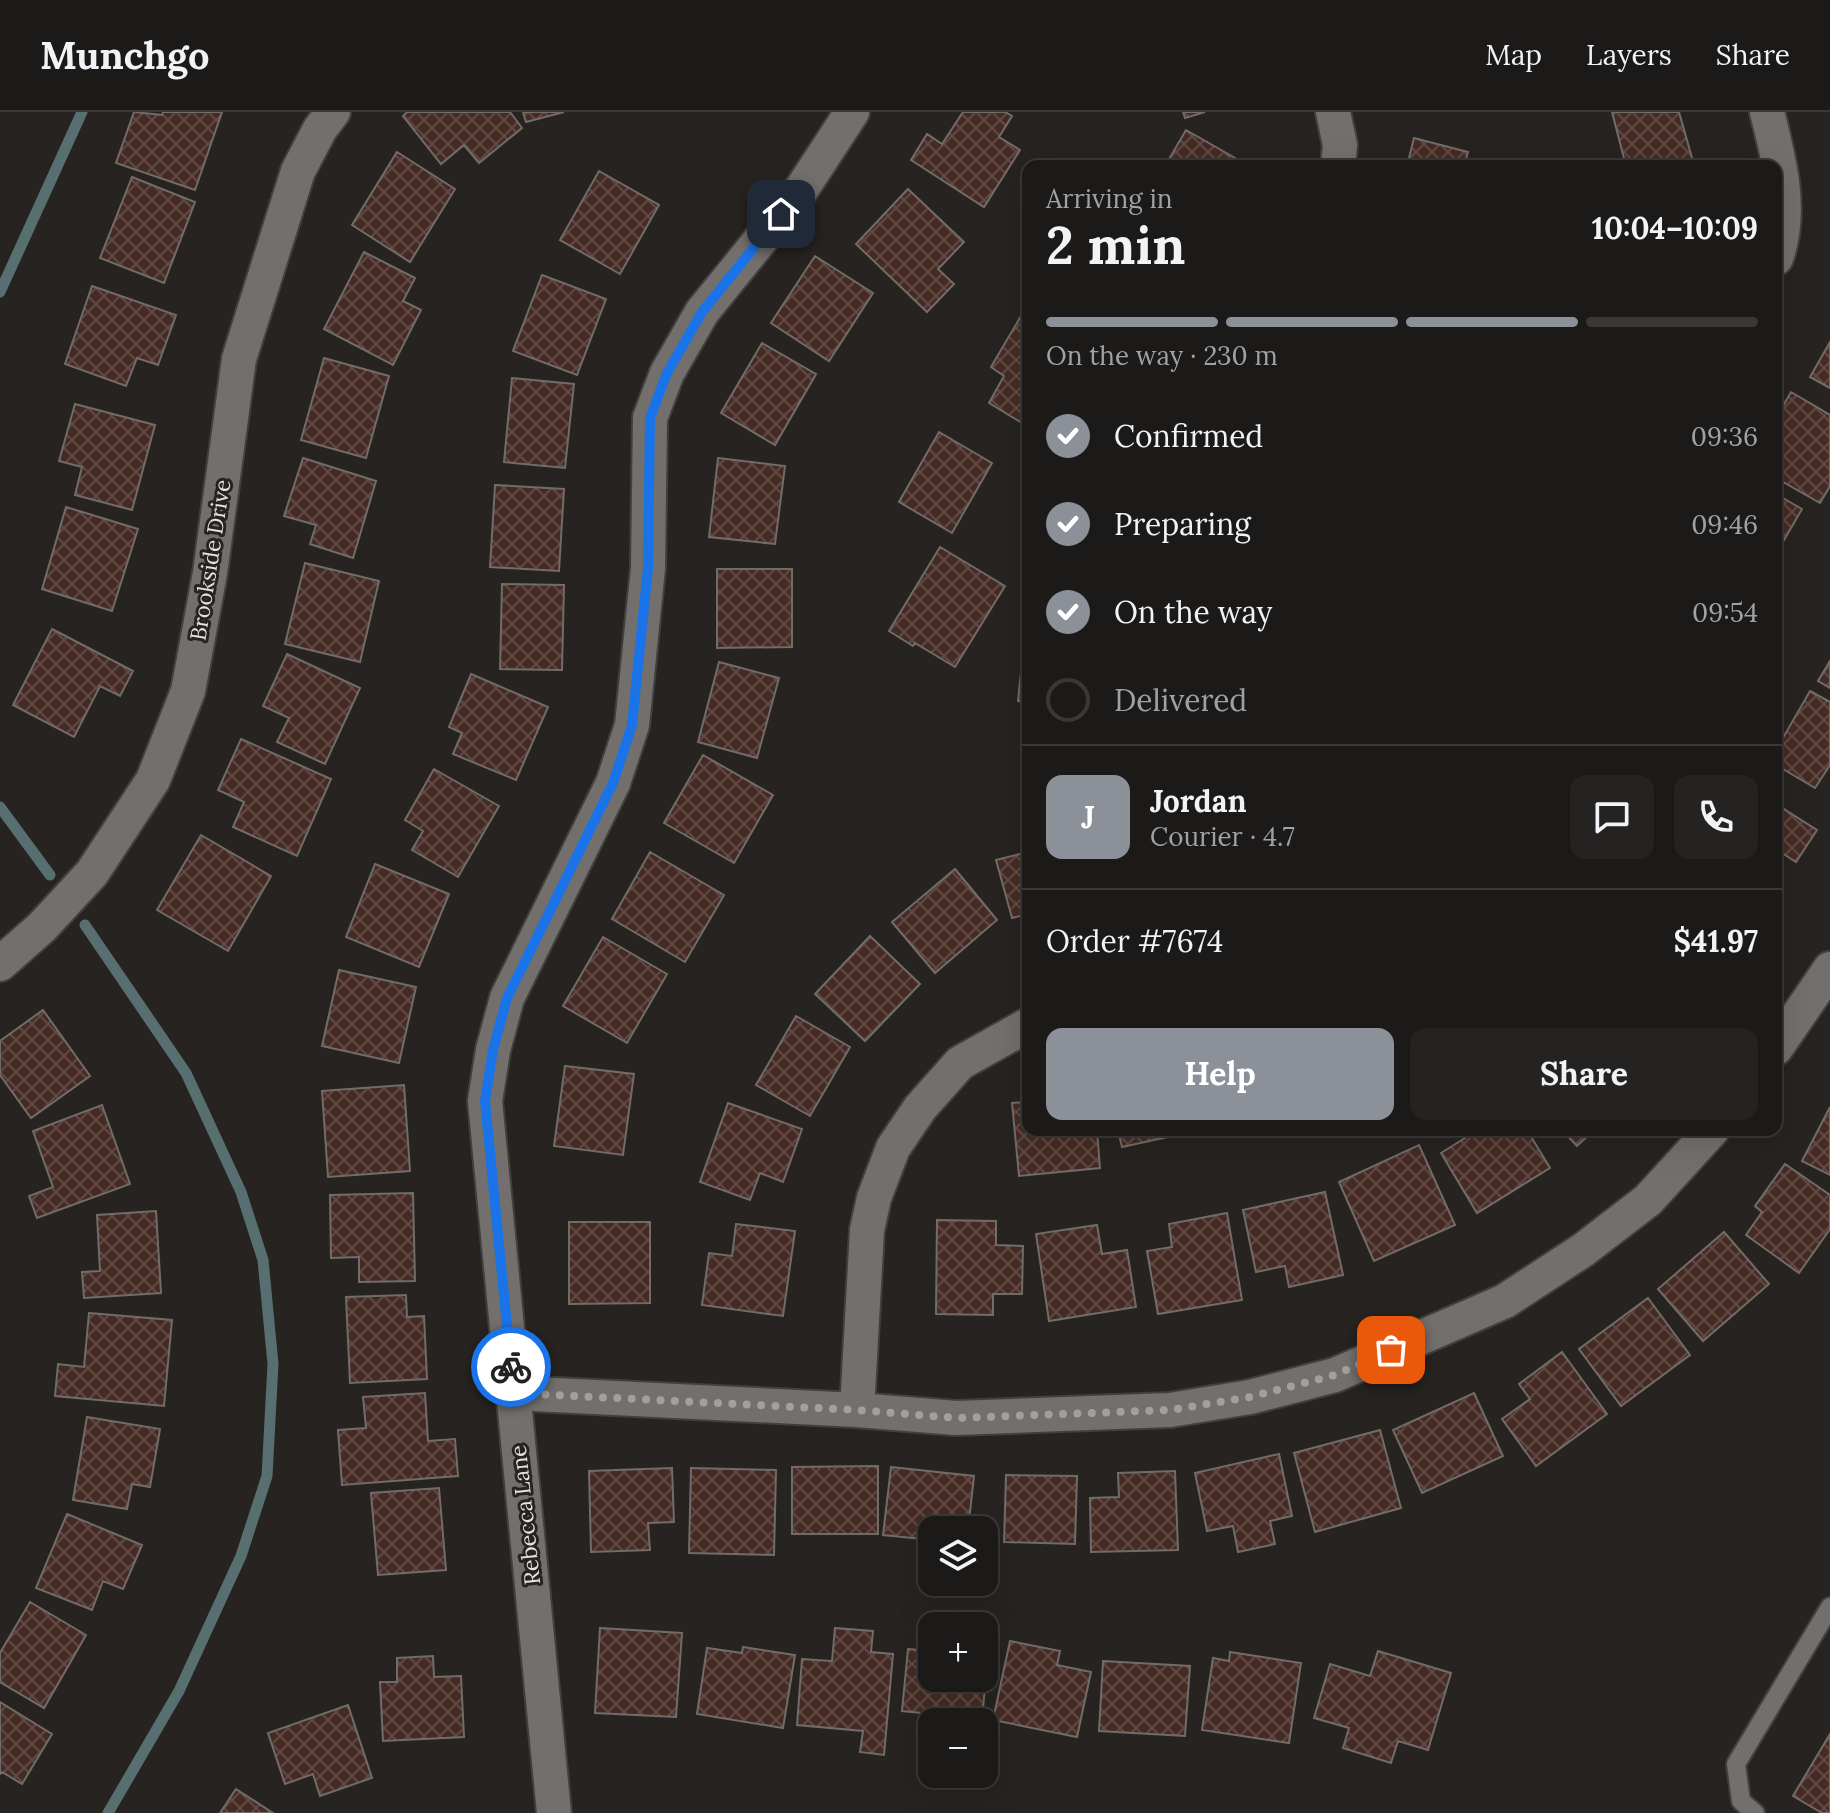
<!DOCTYPE html>
<html lang="en">
<head>
<meta charset="utf-8">
<style>
	body { margin:0; font-family:Lora,serif; background:#252321; color:#f1f3f6; height:100vh; display:flex; flex-direction:column; font-size:30px; white-space:nowrap }
	* { box-sizing:border-box; margin:0 }
	p { font-size:26px; color:#a0a1a2 }
	.icon { flex:none; width:44px; height:44px; fill:none; stroke:currentColor; stroke-width:2; stroke-linecap:round; stroke-linejoin:round }
	.map { position:relative; flex:1; overflow:hidden }
	.drawer { position:absolute; left:1022px; top:48px; width:760px; height:976px; display:flex; flex-direction:column; background:#1c1a18; border-radius:16px; box-shadow:0 8px 32px #0002,0 0 0 2px #3a3837 }
	.drawer>* { flex:none }
	.buttons { position:absolute; left:918px; top:1404px; display:grid; gap:16px }
	.buttons a { display:grid; place-items:center; width:80px; height:80px; border-radius:16px; background:#1c1a18; box-shadow:0 8px 32px #0002,0 0 0 2px #3a3837; font-size:40px }
	.pin { position:absolute; display:grid; place-items:center; width:68px; height:68px; color:#fff; margin:-34px; border-radius:16px; box-shadow:0 4px 12px #0006 }
	.courier { position:absolute; display:grid; place-items:center; width:80px; height:80px; margin:-40px; border:6px solid #1a73e8; border-radius:50%; background:#fff; color:#222; box-shadow:0 2px 10px #0007 }
	.summary em { font-style:normal; font-weight:800 }
	.summary div { display:flex; flex-direction:column-reverse }
	.summary { display:flex; align-items:center; justify-content:space-between; height:136px; padding:0 24px }
	h1 { font-size:52px; font-weight:800; line-height:60px }
	.bar { display:grid; grid-template-columns:repeat(4,1fr); gap:12px 8px; align-content:center; height:96px; padding:0 24px }
	.bar i { height:10px; border-radius:6px; background:#3a3837 }
	.bar .selected { background:#8c9099 }
	.bar p { grid-column:span 4 }
	.line { display:flex; align-items:center; gap:20px; padding:0 24px; border-top:2px solid #3a3837 }
	.line div { flex:1 }
	.round { display:grid; place-items:center; flex:none; width:84px; height:84px; border-radius:16px; background:#252321 }
	ol { padding:0 24px; list-style:none }
	li { display:flex; align-items:center; gap:24px; height:88px }
	li p { margin-inline-start:auto }
	li .icon { padding:8px; border-radius:50%; background:#8c9099; color:#fff; stroke-width:4 }
	li:last-child { color:#a0a1a2 }
	li i { width:44px; height:44px; border:4px solid #3a3837; border-radius:50% }
	.button { display:flex; gap:16px; margin-top:auto; padding:16px 24px }
	.button a { flex:1; height:92px; border-radius:16px; background:#8c9099; color:#fff; font-size:32px; font-weight:800; line-height:92px; text-align:center }
	.button a+a { background:#252321; color:#f1f3f6 }
	header { display:flex; align-items:center; gap:48px; box-sizing:border-box; height:112px; padding:0 40px; background:#1c1a18; border-bottom:2px solid #3a3837 }
	header strong { font-size:38px }
	nav { display:flex; gap:44px; margin-inline-start:auto; font-size:28px }
	.map>svg:first-child { display:block }
</style>
</head>
<body>
<header>
<strong>Munchgo</strong>
<nav><a>Map</a><a>Layers</a><a>Share</a></nav>
</header>
<div class="map">
<svg width="1830" height="1701" viewBox="0 0 1830 1701">
	<defs>
		<pattern id="building-cross-hatch" width="8" height="8" patternUnits="userSpaceOnUse" patternTransform="scale(2)"><rect width="8" height="8" fill="#452b23"/><path d="M0 0l8 8M0 8l8-8" fill="none" stroke="#604a43"/></pattern>
	</defs>
	<rect width="100%" height="100%" fill="#262320"/>
	<g fill="none" stroke-linecap="round" stroke-linejoin="round">
		<path stroke="#576f70" stroke-width="11" d="M0,180L82,0
			M0,695L50,763
			M85,813L186,961L241,1080L263,1148L273,1252L267,1364L241,1444L179,1579L108,1701"/>
	</g>
	<path fill="url(#building-cross-hatch)" stroke="#716c6a" stroke-width="2" d="M134,0L162,3L163,0H222L195,78L116,51Z
		M407,0H510L522,16L479,51L464,33L441,52L403,4Z
		M523,0H564L526,10Z
		M963,0H1005L1012,4L999,25L1020,38L984,95L911,48L927,22L942,32Z
		M1183,0H1205L1185,6Z
		M1612,0H1679L1694,53L1626,54Z
		M1186,18L1249,54H1165Z
		M1414,26L1468,40L1464,54H1407Z
		M397,40L455,77L410,150L352,113Z
		M599,59L659,93L620,162L560,128Z
		M132,65L195,90L164,171L100,146Z
		M908,77L964,130L938,157L954,172L927,200L856,132Z
		M364,140L415,166L403,189L421,198L393,253L324,217Z
		M815,144L873,181L829,249L771,211Z
		M542,163L606,187L577,263L513,239Z
		M92,174L176,203L158,253L137,246L126,274L65,252Z
		M1021,204L1028,209L1027,314L989,291L1004,264L991,255Z
		M1830,230V276L1810,265Z
		M762,231L816,262L775,333L721,301Z
		M324,246L389,264L366,346L301,328Z
		M512,266L574,272L565,356L504,350Z
		M1791,280L1830,303V374L1820,391L1776,366V346L1782,336L1776,333V306Z
		M75,292L155,313L132,398L75,383L82,355L59,349Z
		M939,320L992,351L952,421L899,390Z
		M303,346L376,369L353,446L310,432L316,413L284,404Z
		M718,346L785,354L775,432L709,425Z
		M495,373L564,377L559,459L490,455Z
		M1776,382L1802,397L1776,442Z
		M66,395L138,417L112,499L42,477Z
		M940,435L1005,474L955,555L915,531L913,534L889,519Z
		M305,451L379,469L360,550L285,532Z
		M717,457H792V535L717,536Z
		M502,472L564,473L562,558L500,557Z
		M52,517L133,559L120,584L100,574L74,625L13,593Z
		M1025,522H1028V590L1018,589Z
		M287,542L360,576L325,652L277,630L289,606L263,594Z
		M1830,549V576L1818,569Z
		M719,550L779,566L757,646L698,630Z
		M471,562L548,595L516,668L453,642L462,621L449,615Z
		M1810,579L1830,590V653L1815,676L1776,653V638Z
		M241,627L331,667L297,744L233,715L244,690L218,678Z
		M703,643L773,683L734,751L664,711Z
		M434,657L499,694L458,765L412,738L423,719L405,708Z
		M1776,692L1817,718L1796,750L1782,741L1776,750Z
		M201,723L271,764L228,839L157,798Z
		M650,740L724,783L685,850L612,807Z
		M1028,740V802L1012,806L996,748Z
		M375,752L449,782L419,855L346,825Z
		M955,757L997,808L935,861L892,810Z
		M870,824L920,872L865,929L815,882Z
		M603,825L667,862L627,931L563,894Z
		M339,858L416,875L399,951L322,934Z
		M43,898L90,964L31,1006L0,963V929Z
		M796,904L850,935L810,1004L756,973Z
		M565,954L634,962L623,1043L554,1034Z
		M404,973L410,1059L328,1065L322,979Z
		M1028,973V1018H1097L1100,1056L1019,1064L1012,991L1027,990L1026,974Z
		M728,991L802,1017L783,1070L760,1061L750,1088L700,1070Z
		M102,993L130,1072L37,1106L29,1084L53,1075L33,1019Z
		M1830,995V1063L1802,1049Z
		M1118,1018H1176L1177,1023L1122,1035Z
		M1478,1018H1527L1550,1056L1477,1101L1441,1041Z
		M1562,1018H1594L1577,1034Z
		M1419,1033L1455,1113L1374,1149L1339,1070Z
		M1785,1052L1830,1083V1117L1799,1161L1746,1123L1762,1100L1755,1094Z
		M1325,1080L1343,1163L1289,1175L1285,1154L1256,1160L1243,1098Z
		M413,1081L415,1169L359,1170V1145L331,1146L330,1083Z
		M156,1099L161,1181L84,1186L82,1160L100,1159L97,1103Z
		M1227,1101L1242,1188L1158,1202L1147,1139L1172,1135L1169,1112Z
		M937,1108L996,1109V1133L1023,1134L1022,1182H993V1203L936,1202Z
		M569,1110H650V1191L569,1192Z
		M736,1112L795,1119L783,1204L702,1193L709,1141L732,1144Z
		M1097,1113L1102,1142L1127,1138L1136,1195L1049,1209L1036,1122Z
		M1724,1120L1769,1172L1703,1229L1658,1177Z
		M406,1183L407,1205L424,1204L427,1267L350,1271L346,1185Z
		M1648,1186L1690,1243L1621,1294L1579,1237Z
		M89,1201L172,1208L164,1294L55,1284L58,1252L84,1255Z
		M1562,1240L1607,1302L1536,1354L1502,1307L1530,1287L1519,1272Z
		M425,1281L428,1329L455,1327L458,1364L342,1373L338,1318L366,1316L363,1285Z
		M1474,1281L1503,1344L1422,1381L1393,1318Z
		M87,1305L160,1317L150,1375L132,1372L127,1397L73,1388Z
		M1380,1318L1401,1396L1315,1420L1294,1341Z
		M1279,1342L1292,1404L1270,1409L1275,1432L1238,1440L1233,1414L1207,1419L1195,1361Z
		M878,1354V1422H792V1355Z
		M891,1355L974,1364L968,1418H932V1428L883,1423Z
		M672,1356L674,1410L648,1411L650,1438L591,1440L589,1359Z
		M691,1356L776,1358L774,1443L689,1441Z
		M1175,1359L1178,1438L1091,1440L1090,1386L1119,1385L1118,1361Z
		M1006,1363L1077,1364L1075,1432L1004,1430Z
		M439,1376L446,1458L378,1463L371,1381Z
		M67,1402L142,1433L123,1477L103,1469L92,1498L36,1476Z
		M30,1490L86,1523L44,1596L0,1570V1541Z
		M600,1516L682,1521L676,1605L595,1601Z
		M835,1516L873,1519L871,1540L893,1542L884,1643L860,1640L863,1619L797,1613L802,1547L832,1549Z
		M1010,1529L1060,1539L1057,1553L1091,1560L1077,1625L993,1608Z
		M743,1535L795,1543L783,1616L697,1602L707,1536L742,1541Z
		M908,1537L932,1539V1566H984V1544H988L982,1607L902,1599Z
		M1378,1539L1451,1561L1428,1638L1398,1629L1391,1651L1343,1636L1349,1616L1314,1606L1330,1552L1370,1564Z
		M1230,1540L1301,1551L1289,1631L1202,1618L1213,1546L1229,1549Z
		M433,1544L434,1565L461,1564L464,1625L383,1629L380,1570H397V1546Z
		M1103,1549L1190,1554L1185,1624L1099,1619Z
		M0,1590L52,1622L22,1672L2,1660L0,1662Z
		M348,1593L372,1666L320,1684L313,1662L285,1672L268,1621Z
		M1830,1622V1701H1822L1793,1684Z
		M236,1677L273,1701H220Z"/>
	<g fill="none" stroke-linecap="round" stroke-linejoin="round">
		<defs>
			<path id="lane" d="M1755,1701L1741,1689L1736,1652L1830,1495"/>
			<path id="street" d="M1333,0L1340,33L1338,54
				M1767,0C1779,47 1793,99 1776,146
				M0,852L42,815L92,761L153,668L188,579L210,461L239,247L298,59L320,17L333,0
				M1776,936L1830,857
				M514,1281L857,1298L956,1306L1170,1298L1250,1285L1335,1263L1505,1189L1583,1138L1648,1088L1712,1018
				M857,1298L867,1118L874,1086L893,1036L920,996L960,951L1028,913
				M554,1701L485,989L493,938L507,886L613,671L632,613L648,456L650,306L667,261L702,200L801,78L852,0"/>
		</defs>
		<use href="#lane" stroke="#42403e" stroke-width="22"/>
		<use href="#street" stroke="#42403e" stroke-width="38"/>
		<use href="#lane" stroke="#736f6c" stroke-width="18"/>
		<use href="#street" stroke="#736f6c" stroke-width="34"/>
	</g>
	<g fill="none" stroke-linecap="round" stroke-linejoin="round">
		<path stroke="#a2a09d" stroke-width="8" stroke-dasharray="0 14.4" d="M511,1255L514,1281L857,1298L956,1306L1170,1298L1250,1285L1335,1263L1391,1238"/>
		<path stroke="#1a73e8" stroke-width="10" d="M511,1255L485,989L493,938L507,886L613,671L632,613L648,456L650,306L667,261L702,200L781,102"/>
	</g>
	<g text-anchor="middle" dominant-baseline="central" stroke-width="6" stroke-linejoin="round" paint-order="stroke">
		<g font-size="22" fill="#e5e3e1" stroke="#262320">
			<text transform="translate(210 448) rotate(-81)">Brookside Drive</text>
			<text transform="translate(525 1403) rotate(-96)">Rebecca Lane</text>
		</g>
	</g>
</svg>
<div class="buttons">
<a><svg class="icon" aria-label="layers" viewBox="0 0 24 24"><path d="M12 4l9 5-9 5-9-5zM3 14l9 5 9-5"/></svg></a>
<a>+</a>
<a>−</a>
</div>
<div class="pin" style="left:1391px;top:1238px;background:#ea580c"><svg class="icon" aria-label="bag" viewBox="0 0 24 24"><path d="M5 8h14l-1 12H6zM9 8a3 3 0 0 1 6 0"/></svg></div>
<div class="pin" style="left:781px;top:102px;background:#1f2937"><svg class="icon" aria-label="home" viewBox="0 0 24 24"><path d="M3 11l9-7 9 7M6 9v11h12V9"/></svg></div>
<div class="courier" style="left:511px;top:1255px"><svg class="icon" aria-label="bike" viewBox="0 0 24 24"><circle cx="6" cy="16" r="4"/><circle cx="18" cy="16" r="4"/><path d="M6 16l4-8h5l3 8M10 8l3 8H6M13 5h3"/></svg></div>
<section class="drawer">
<div class="summary"><div><h1>2 min</h1><p>Arriving in</p></div><em>10:04–10:09</em></div>
<div class="bar"><i class="selected"></i><i class="selected"></i><i class="selected"></i><i></i><p>On the way · 230 m</p></div>
<ol>
<li><svg class="icon" aria-label="check" viewBox="0 0 24 24"><path d="M5 12l5 5 9-10"/></svg>Confirmed<p>09:36</p></li>
<li><svg class="icon" aria-label="check" viewBox="0 0 24 24"><path d="M5 12l5 5 9-10"/></svg>Preparing<p>09:46</p></li>
<li><svg class="icon" aria-label="check" viewBox="0 0 24 24"><path d="M5 12l5 5 9-10"/></svg>On the way<p>09:54</p></li>
<li><i></i>Delivered</li>
</ol>
<div class="line" style="height:144px"><b class="round" style="background:#8c9099;color:#fff">J</b><div><b>Jordan</b><p>Courier · 4.7</p></div><a class="round"><svg class="icon" aria-label="chat" viewBox="0 0 24 24"><path d="M4 5h16v11H9l-5 4z"/></svg></a><a class="round"><svg class="icon" aria-label="phone" viewBox="0 0 24 24"><path d="M5 4h4l2 5-3 2q2 4 5 5l2-3 5 2v4C11 20 4 13 5 4z"/></svg></a></div>
<div class="line" style="height:104px"><div>Order #7674</div><b>$41.97</b></div>
<div class="button"><a>Help</a><a>Share</a></div>
</section>
</div>
</body>
</html>
